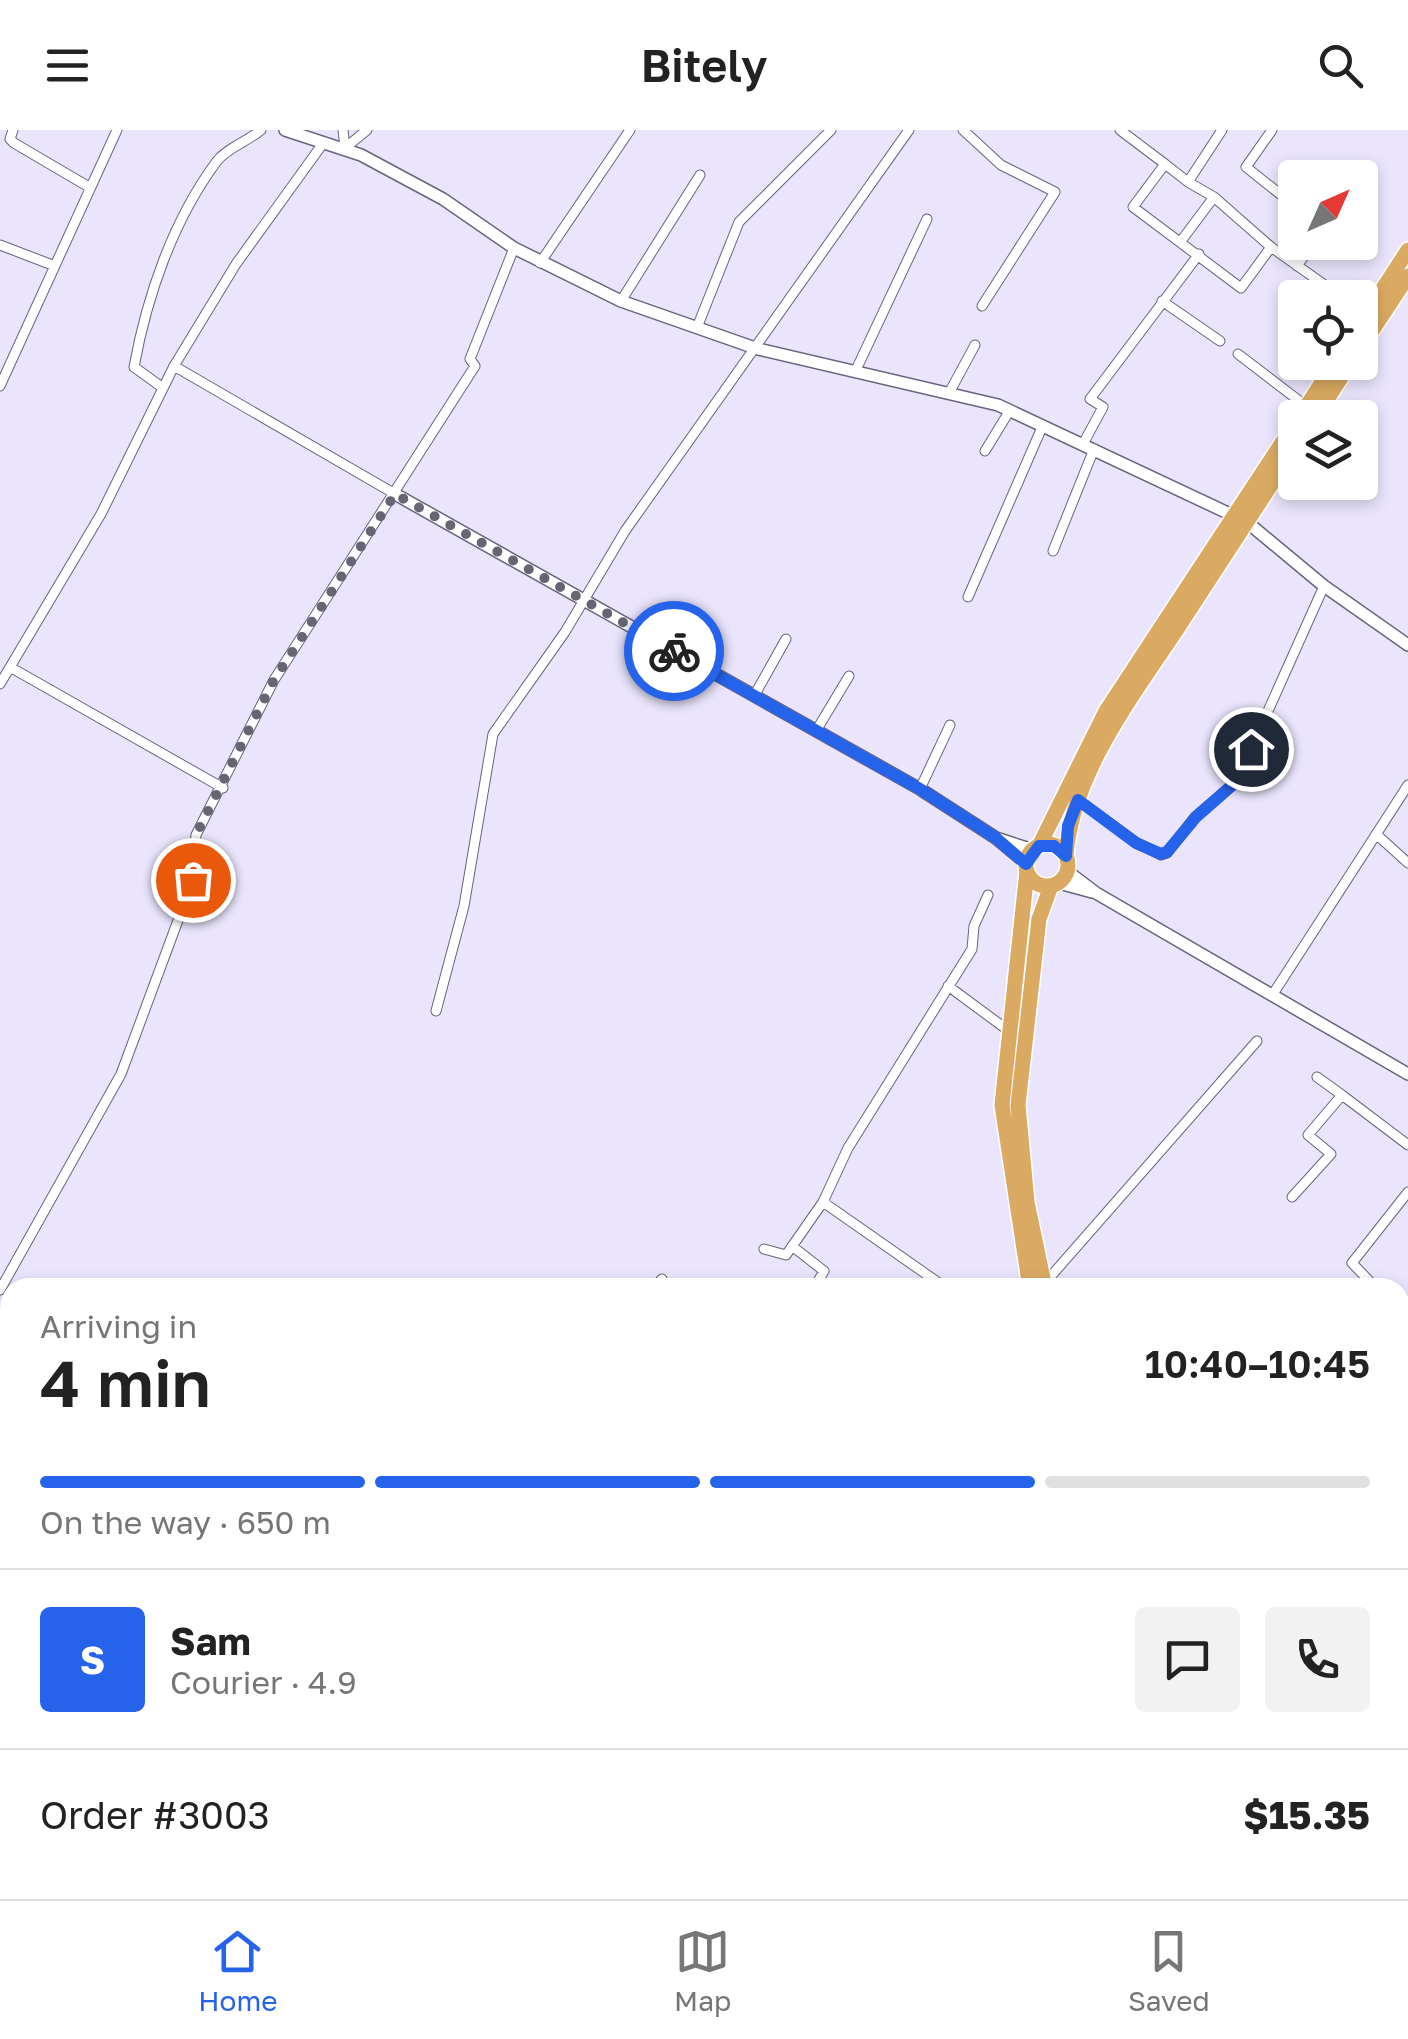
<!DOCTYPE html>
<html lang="en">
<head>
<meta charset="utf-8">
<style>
	body { margin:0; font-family:"Golos Text",sans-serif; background:#f2f2f2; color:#222; height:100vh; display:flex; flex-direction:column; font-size:38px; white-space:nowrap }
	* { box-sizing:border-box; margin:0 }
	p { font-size:32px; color:#767676 }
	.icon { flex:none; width:55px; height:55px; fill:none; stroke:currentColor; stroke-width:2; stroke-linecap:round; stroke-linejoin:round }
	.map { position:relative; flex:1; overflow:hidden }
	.drawer { position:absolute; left:0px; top:1148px; width:1410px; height:622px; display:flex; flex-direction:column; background:#fff; border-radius:30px 30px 0 0; box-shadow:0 5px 15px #0003 }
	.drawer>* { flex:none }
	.needle { width:65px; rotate:45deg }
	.tools { position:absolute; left:1278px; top:30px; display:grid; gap:20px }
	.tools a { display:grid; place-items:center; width:100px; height:100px; border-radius:10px; background:#fff; box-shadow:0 5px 15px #0003; font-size:50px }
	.pin { position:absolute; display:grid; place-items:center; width:85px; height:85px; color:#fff; margin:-42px; border:5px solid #fff; border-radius:50%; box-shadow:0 2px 10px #0007 }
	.courier { position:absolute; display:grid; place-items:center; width:100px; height:100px; margin:-50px; border:8px solid #2563eb; border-radius:50%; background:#fff; color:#222; box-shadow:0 2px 12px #0007 }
	.summary em { font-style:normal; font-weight:600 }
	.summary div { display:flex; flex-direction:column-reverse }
	.summary { display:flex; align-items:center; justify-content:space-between; height:170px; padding:0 40px }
	h1 { font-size:65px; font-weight:600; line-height:75px }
	.bar { display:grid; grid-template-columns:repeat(4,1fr); gap:15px 10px; align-content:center; height:120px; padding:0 40px }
	.bar i { height:12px; border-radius:8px; background:#e0e0e0 }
	.bar .current { background:#2563eb }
	.bar p { grid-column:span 4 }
	.line { display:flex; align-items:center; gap:25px; padding:0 40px; border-top:2px solid #e0e0e0 }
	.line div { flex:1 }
	.round { display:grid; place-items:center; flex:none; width:105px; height:105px; border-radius:10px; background:#f2f2f2 }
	header { display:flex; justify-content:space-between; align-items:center; height:130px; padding:0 40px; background:#fff; font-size:45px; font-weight:600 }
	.tab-bar { display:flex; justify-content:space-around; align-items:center; height:140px; border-top:2px solid #e0e0e0; background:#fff; font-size:28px; color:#767676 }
	.tab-bar a { display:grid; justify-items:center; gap:5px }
	.tab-bar .current { color:#2563eb }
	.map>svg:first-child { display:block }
</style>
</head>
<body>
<header><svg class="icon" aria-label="menu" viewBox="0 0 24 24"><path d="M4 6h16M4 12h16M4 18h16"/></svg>Bitely<svg class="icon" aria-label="search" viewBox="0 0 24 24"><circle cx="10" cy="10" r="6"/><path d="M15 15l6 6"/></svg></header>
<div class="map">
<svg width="1408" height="1769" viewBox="0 0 1408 1769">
	<rect width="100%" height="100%" fill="#eae5fd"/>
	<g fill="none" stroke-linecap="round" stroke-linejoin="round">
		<defs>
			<path id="minor" d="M13,0L10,9L14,13L89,57
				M343,0L345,18L367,0
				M963,0L1001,35L1055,62L982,176
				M1120,0L1165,34
				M1222,0L1188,52L1165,34L1133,77L1241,158L1271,117L1343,168
				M1272,0L1246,37L1295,76
				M1188,52L1214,67L1271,117
				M1181,111L1214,67
				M0,115L55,136
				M540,133L630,0
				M1297,136L1314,112
				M621,171L700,45
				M1162,171L1220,211
				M698,195L739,92L831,0
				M1238,224L1306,276
				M174,236L395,364
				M855,242L927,89
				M0,256L117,0
				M163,258L134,237C147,166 173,90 217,31C227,18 248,11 261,0
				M949,263L975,215
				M1083,314L1103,277L1090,269L1199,124
				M985,321L1010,280
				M1053,421L1094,319
				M968,467L1043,295
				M10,537L223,658
				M0,554L101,384L174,236L236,134L324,12
				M754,566L786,509
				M816,601L849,546
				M920,659L950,595
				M1078,670L1137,713L1161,725L1167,723L1195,687L1245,644L1251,619L1324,456
				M1376,704L1408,733
				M948,856L1009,901
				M1273,864L1408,655
				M436,881L464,776L493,604L565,502L625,401L909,0
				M1317,947L1342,965
				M1292,1067L1331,1024L1308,1005L1342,965L1408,1015
				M792,1116L824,1141L814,1158
				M764,1119L786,1125L823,1072
				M1044,1154L1257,911
				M654,1158L662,1149
				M946,1158L823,1072L848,1018L972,819L974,796L988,765
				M1376,1158L1352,1133L1408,1062
				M0,1160L121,944L193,750L196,705L274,550L475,236L470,229L514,118
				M1400,1179L1408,1186
				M0,1181L10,1190
				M1400,1497L1408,1484
				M410,1769L417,1760
				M1250,1769L1261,1760"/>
			<path id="tertiary" d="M285,0L361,25L443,69L514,118L621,171L758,219L998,275L1247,392L1324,456L1408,515
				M395,364L920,659L996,708L1026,733
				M999,709L1033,720
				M1067,741L1096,763L1408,944
				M1059,753L1092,762
				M1400,1371L1408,1369
				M0,1745L10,1742"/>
			<path id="trunk" d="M1360,194L1408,120
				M1360,219L1408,146
				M1299,288L1335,232
				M1315,288L1351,232
				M1026 735a21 21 0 1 1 42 0a21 21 0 1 1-42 0Z
				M1039,716L1106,581L1295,293
				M1066,725C1073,642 1132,567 1177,499C1216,439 1255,379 1295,318
				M1027,741L1002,975L1030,1158
				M1045,1158L1027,1072L1018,975L1039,789L1051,756
				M1400,1594L1408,1599
				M1400,1610L1408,1616"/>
		</defs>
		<use href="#minor" stroke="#69637d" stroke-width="11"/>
		<use href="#tertiary" stroke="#69637d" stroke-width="14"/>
		<use href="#trunk" stroke="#fff" stroke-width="18"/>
		<use href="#minor" stroke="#fff" stroke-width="9"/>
		<use href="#tertiary" stroke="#fff" stroke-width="11"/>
		<use href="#trunk" stroke="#daaa62" stroke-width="15"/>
	</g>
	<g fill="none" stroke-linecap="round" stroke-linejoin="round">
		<path stroke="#676474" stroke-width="10" stroke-dasharray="0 18" d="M193,750L196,705L274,550L395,364L674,521"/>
		<path stroke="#2563eb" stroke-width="12" d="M674,521L920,659L996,708L1026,734L1039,716H1054L1066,726L1068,696L1078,670L1136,713L1161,724L1167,722L1196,687L1245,644L1251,619"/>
	</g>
</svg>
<div class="tools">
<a><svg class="needle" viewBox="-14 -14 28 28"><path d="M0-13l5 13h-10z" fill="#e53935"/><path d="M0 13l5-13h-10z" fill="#767676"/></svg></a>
<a><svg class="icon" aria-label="locate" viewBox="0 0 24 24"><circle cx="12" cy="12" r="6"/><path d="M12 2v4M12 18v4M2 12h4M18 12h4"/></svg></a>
<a><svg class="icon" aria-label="layers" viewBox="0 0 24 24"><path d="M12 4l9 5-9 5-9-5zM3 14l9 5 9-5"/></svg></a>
</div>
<div class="pin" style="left:193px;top:750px;background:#ea580c"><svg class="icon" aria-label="bag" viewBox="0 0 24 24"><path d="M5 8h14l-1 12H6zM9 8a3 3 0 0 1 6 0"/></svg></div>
<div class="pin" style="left:1251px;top:619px;background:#1f2937"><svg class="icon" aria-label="home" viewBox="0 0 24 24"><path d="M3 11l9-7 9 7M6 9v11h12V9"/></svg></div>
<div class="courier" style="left:674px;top:521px"><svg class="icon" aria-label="bike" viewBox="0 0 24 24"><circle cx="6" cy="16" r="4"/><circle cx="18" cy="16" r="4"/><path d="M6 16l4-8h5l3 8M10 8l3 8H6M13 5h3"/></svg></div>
<section class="drawer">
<div class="summary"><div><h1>4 min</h1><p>Arriving in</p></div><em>10:40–10:45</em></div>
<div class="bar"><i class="current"></i><i class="current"></i><i class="current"></i><i></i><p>On the way · 650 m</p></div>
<div class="line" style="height:180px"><b class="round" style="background:#2563eb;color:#fff">S</b><div><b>Sam</b><p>Courier · 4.9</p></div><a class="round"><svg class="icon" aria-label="chat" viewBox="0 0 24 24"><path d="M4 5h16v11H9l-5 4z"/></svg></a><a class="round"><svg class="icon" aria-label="phone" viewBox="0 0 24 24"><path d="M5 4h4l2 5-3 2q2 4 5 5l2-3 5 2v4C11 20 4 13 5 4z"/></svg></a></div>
<div class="line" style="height:130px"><div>Order #3003</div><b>$15.35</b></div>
</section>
</div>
<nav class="tab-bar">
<a class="current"><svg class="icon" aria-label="home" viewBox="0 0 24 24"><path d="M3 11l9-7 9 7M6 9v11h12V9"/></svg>Home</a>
<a><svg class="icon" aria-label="map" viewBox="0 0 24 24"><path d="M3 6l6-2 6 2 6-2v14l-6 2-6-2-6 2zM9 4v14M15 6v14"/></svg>Map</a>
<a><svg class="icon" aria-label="saved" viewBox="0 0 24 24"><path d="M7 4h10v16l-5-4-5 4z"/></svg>Saved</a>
</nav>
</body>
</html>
